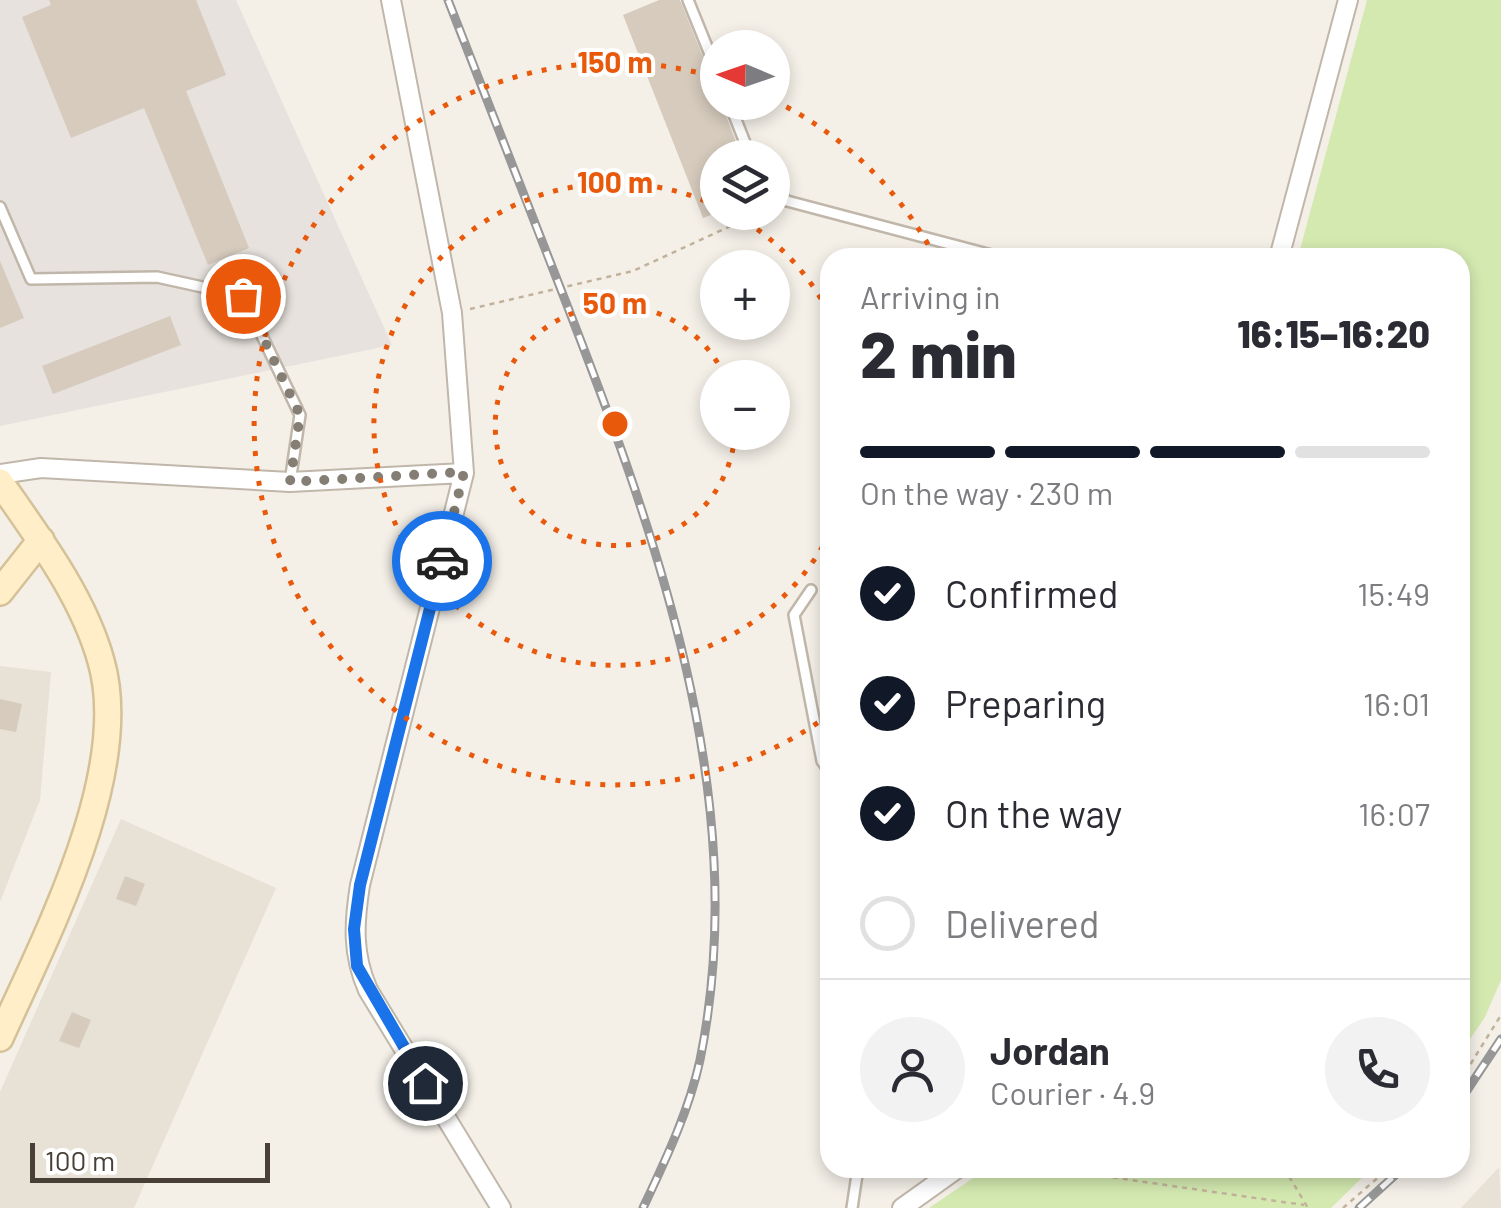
<!DOCTYPE html>
<html lang="en">
<head>
<meta charset="utf-8">
<style>
	body { margin:0; font-family:Barlow,sans-serif; background:#f2f2f3; color:#2b2b33; height:100vh; display:flex; flex-direction:column; font-size:38px; white-space:nowrap }
	* { box-sizing:border-box; margin:0 }
	p { font-size:32px; color:#7c7c81 }
	.icon { flex:none; width:55px; height:55px; fill:none; stroke:currentColor; stroke-width:2; stroke-linecap:round; stroke-linejoin:round }
	.map { position:relative; flex:1; overflow:hidden }
	.side { position:absolute; left:820px; top:248px; width:650px; height:930px; display:flex; flex-direction:column; background:#fff; border-radius:30px; box-shadow:0 5px 15px #0003 }
	.side>* { flex:none }
	.needle { width:65px; rotate:272deg }
	.fabs { position:absolute; left:700px; top:30px; display:grid; gap:20px }
	.fabs a { display:grid; place-items:center; width:90px; height:90px; border-radius:50%; background:#fff; box-shadow:0 5px 15px #0003; font-size:50px }
	.scale { position:absolute; left:30px; bottom:25px; width:240px; box-sizing:border-box; padding-left:10px; border:5px solid #484036; border-top:0; font-size:28px; line-height:35px; white-space:nowrap; color:#484036; -webkit-text-stroke:8px #fff; paint-order:stroke }
	.pin { position:absolute; display:grid; place-items:center; width:85px; height:85px; color:#fff; margin:-42px; border:5px solid #fff; border-radius:50%; box-shadow:0 2px 10px #0007 }
	.courier { position:absolute; display:grid; place-items:center; width:100px; height:100px; margin:-50px; border:8px solid #1a73e8; border-radius:50%; background:#fff; color:#222; box-shadow:0 2px 12px #0007 }
	.head em { font-style:normal; font-weight:800 }
	.head div { display:flex; flex-direction:column-reverse }
	.head { display:flex; align-items:center; justify-content:space-between; height:170px; padding:0 40px }
	h1 { font-size:65px; font-weight:800; line-height:75px }
	.bar { display:grid; grid-template-columns:repeat(4,1fr); gap:15px 10px; align-content:center; height:120px; padding:0 40px }
	.bar i { height:12px; border-radius:8px; background:#e1e1e2 }
	.bar .selected { background:#111827 }
	.bar p { grid-column:span 4 }
	.line { display:flex; align-items:center; gap:25px; padding:0 40px; border-top:2px solid #e1e1e2 }
	.line div { flex:1 }
	.round { display:grid; place-items:center; flex:none; width:105px; height:105px; border-radius:52px; background:#f2f2f3 }
	ol { padding:0 40px; list-style:none }
	li { display:flex; align-items:center; gap:30px; height:110px }
	li p { margin-inline-start:auto }
	li .icon { padding:10px; border-radius:50%; background:#111827; color:#fff; stroke-width:4 }
	li:last-child { color:#7c7c81 }
	li i { width:55px; height:55px; border:5px solid #e1e1e2; border-radius:50% }
	.map>svg:first-child { display:block }
</style>
</head>
<body>
<div class="map">
<svg width="1501" height="1208" viewBox="0 0 1501 1208">
	<rect width="100%" height="100%" fill="#f4f0e8"/>
	<path fill="#e8e1d6" d="M0,666L51,672L40,800L0,902Z
		M121,819L276,888L134,1208H0V1092Z
		M1499,1167L1501,1208H1461Z"/>
	<path fill="#e7e2dd" d="M0,0H236L392,345L0,426Z"/>
	<path fill="#d3e9b0" d="M1367,0H1501V980L1485,1017L1460,1054V258L1298,257Z
		M988,1168H1372L1331,1208H929Z"/>
	<path fill="#d6cbbd" d="M49,0H196L226,75L186,91L249,248L208,265L144,108L71,138L22,17L51,5Z
		M659,0H680L718,94V102H721L742,158H718V212L703,218L623,15Z
		M0,261L24,318L0,328Z
		M170,316L181,345L53,394L42,366Z
		M0,699L22,704L16,732L0,729Z
		M125,876L145,884L136,906L116,899Z
		M72,1012L91,1020L79,1048L59,1041Z"/>
	<g fill="none" stroke-linecap="round" stroke-linejoin="round">
		<defs>
			<path id="lane" d="M688,0L718,74
				M729,102L751,158
				M772,188L787,201L1003,258
				M0,207L31,279L157,277L243,296L300,415L290,482
				M811,590L794,615L822,761L830,772
				M852,1208L858,1168"/>
			<path id="street" d="M391,0L452,313L464,473L360,885C354,923 352,954 368,990L501,1208
				M1279,258L1348,0
				M0,474L41,468L290,482L464,473
				M902,1208L958,1168"/>
			<path id="secondary" d="M0,482C38,537 83,596 101,661C133,772 45,938 0,1038
				M0,592L41,540"/>
		</defs>
		<use href="#lane" stroke="#c0b7aa" stroke-width="14"/>
		<use href="#street" stroke="#c0b7aa" stroke-width="22"/>
		<use href="#secondary" stroke="#d5c197" stroke-width="30"/>
		<path stroke="#c2b29b" stroke-width="2.5" stroke-dasharray="5 5" stroke-linecap="butt" d="M470,309L633,271L761,212
			M1460,1081L1501,1015
			M1074,1168L1110,1177L1304,1205
			M1284,1168L1308,1208
			M1343,1208L1389,1168"/>
		<use href="#lane" stroke="#fff" stroke-width="9"/>
		<use href="#street" stroke="#fff" stroke-width="18"/>
		<use href="#secondary" stroke="#ffeec7" stroke-width="25"/>
		<defs>
			<path id="rail" d="M448,0C485,94 521,188 558,282C653,525 754,795 700,1060C689,1111 665,1161 643,1208
				M1460,1101L1501,1039
				M1359,1208L1403,1168"/>
		</defs>
		<use href="#rail" stroke="#979797" stroke-width="9"/>
		<use href="#rail" stroke="#fff" stroke-width="5" stroke-dasharray="15" stroke-linecap="butt"/>
	</g>
	<g fill="none" stroke-linecap="round" stroke-linejoin="round">
		<path stroke="#847e74" stroke-width="10" stroke-dasharray="0 18" d="M243,296L300,415L290,482L464,472L442,561"/>
		<path stroke="#1a73e8" stroke-width="12" d="M425,1083L357,966L354,929L360,885L442,561"/>
	</g>
	<g fill="none" stroke="#e8590c" stroke-width="5" stroke-dasharray="5 10">
		<path d="M735 433A120 120 0 1 1 725 377"/>
		<path d="M830 533A241 241 0 1 1 717 206M732 213A241 241 0 0 1 830 315"/>
		<path d="M830 714A361 361 0 1 1 715 77M773 100A361 361 0 0 1 935 257"/>
	</g>
	<circle cx="615" cy="424" r="15" fill="#e8590c" stroke="#fff" stroke-width="5"/>
	<g font-size="30" text-anchor="middle" font-weight="bold" fill="#e8590c" stroke="#fff" stroke-width="8" stroke-linejoin="round" paint-order="stroke">
		<text x="615" y="73">150 m</text>
		<text x="615" y="193">100 m</text>
		<text x="615" y="314">50 m</text>
	</g>
</svg>
<div class="fabs">
<a><svg class="needle" viewBox="-14 -14 28 28"><path d="M0-13l5 13h-10z" fill="#e53935"/><path d="M0 13l5-13h-10z" fill="#7c7c81"/></svg></a>
<a><svg class="icon" aria-label="layers" viewBox="0 0 24 24"><path d="M12 4l9 5-9 5-9-5zM3 14l9 5 9-5"/></svg></a>
<a>+</a>
<a>−</a>
</div>
<div class="scale">100 m</div>
<div class="pin" style="left:243px;top:296px;background:#ea580c"><svg class="icon" aria-label="bag" viewBox="0 0 24 24"><path d="M5 8h14l-1 12H6zM9 8a3 3 0 0 1 6 0"/></svg></div>
<div class="pin" style="left:425px;top:1083px;background:#1f2937"><svg class="icon" aria-label="home" viewBox="0 0 24 24"><path d="M3 11l9-7 9 7M6 9v11h12V9"/></svg></div>
<div class="courier" style="left:442px;top:561px"><svg class="icon" aria-label="car" viewBox="0 0 24 24"><path d="M5 17H2v-5l4-1 3-4h7l3 4 3 1v5h-3M9 17h6M6 11h13"/><circle cx="7" cy="17" r="2"/><circle cx="17" cy="17" r="2"/></svg></div>
<section class="side">
<div class="head"><div><h1>2 min</h1><p>Arriving in</p></div><em>16:15–16:20</em></div>
<div class="bar"><i class="selected"></i><i class="selected"></i><i class="selected"></i><i></i><p>On the way · 230 m</p></div>
<ol>
<li><svg class="icon" aria-label="check" viewBox="0 0 24 24"><path d="M5 12l5 5 9-10"/></svg>Confirmed<p>15:49</p></li>
<li><svg class="icon" aria-label="check" viewBox="0 0 24 24"><path d="M5 12l5 5 9-10"/></svg>Preparing<p>16:01</p></li>
<li><svg class="icon" aria-label="check" viewBox="0 0 24 24"><path d="M5 12l5 5 9-10"/></svg>On the way<p>16:07</p></li>
<li><i></i>Delivered</li>
</ol>
<div class="line" style="height:180px"><a class="round"><svg class="icon" aria-label="person" viewBox="0 0 24 24"><circle cx="12" cy="8" r="4"/><path d="M4 21q1-7 8-7t8 7"/></svg></a><div><b>Jordan</b><p>Courier · 4.9</p></div><a class="round"><svg class="icon" aria-label="phone" viewBox="0 0 24 24"><path d="M5 4h4l2 5-3 2q2 4 5 5l2-3 5 2v4C11 20 4 13 5 4z"/></svg></a></div>
</section>
</div>
</body>
</html>
